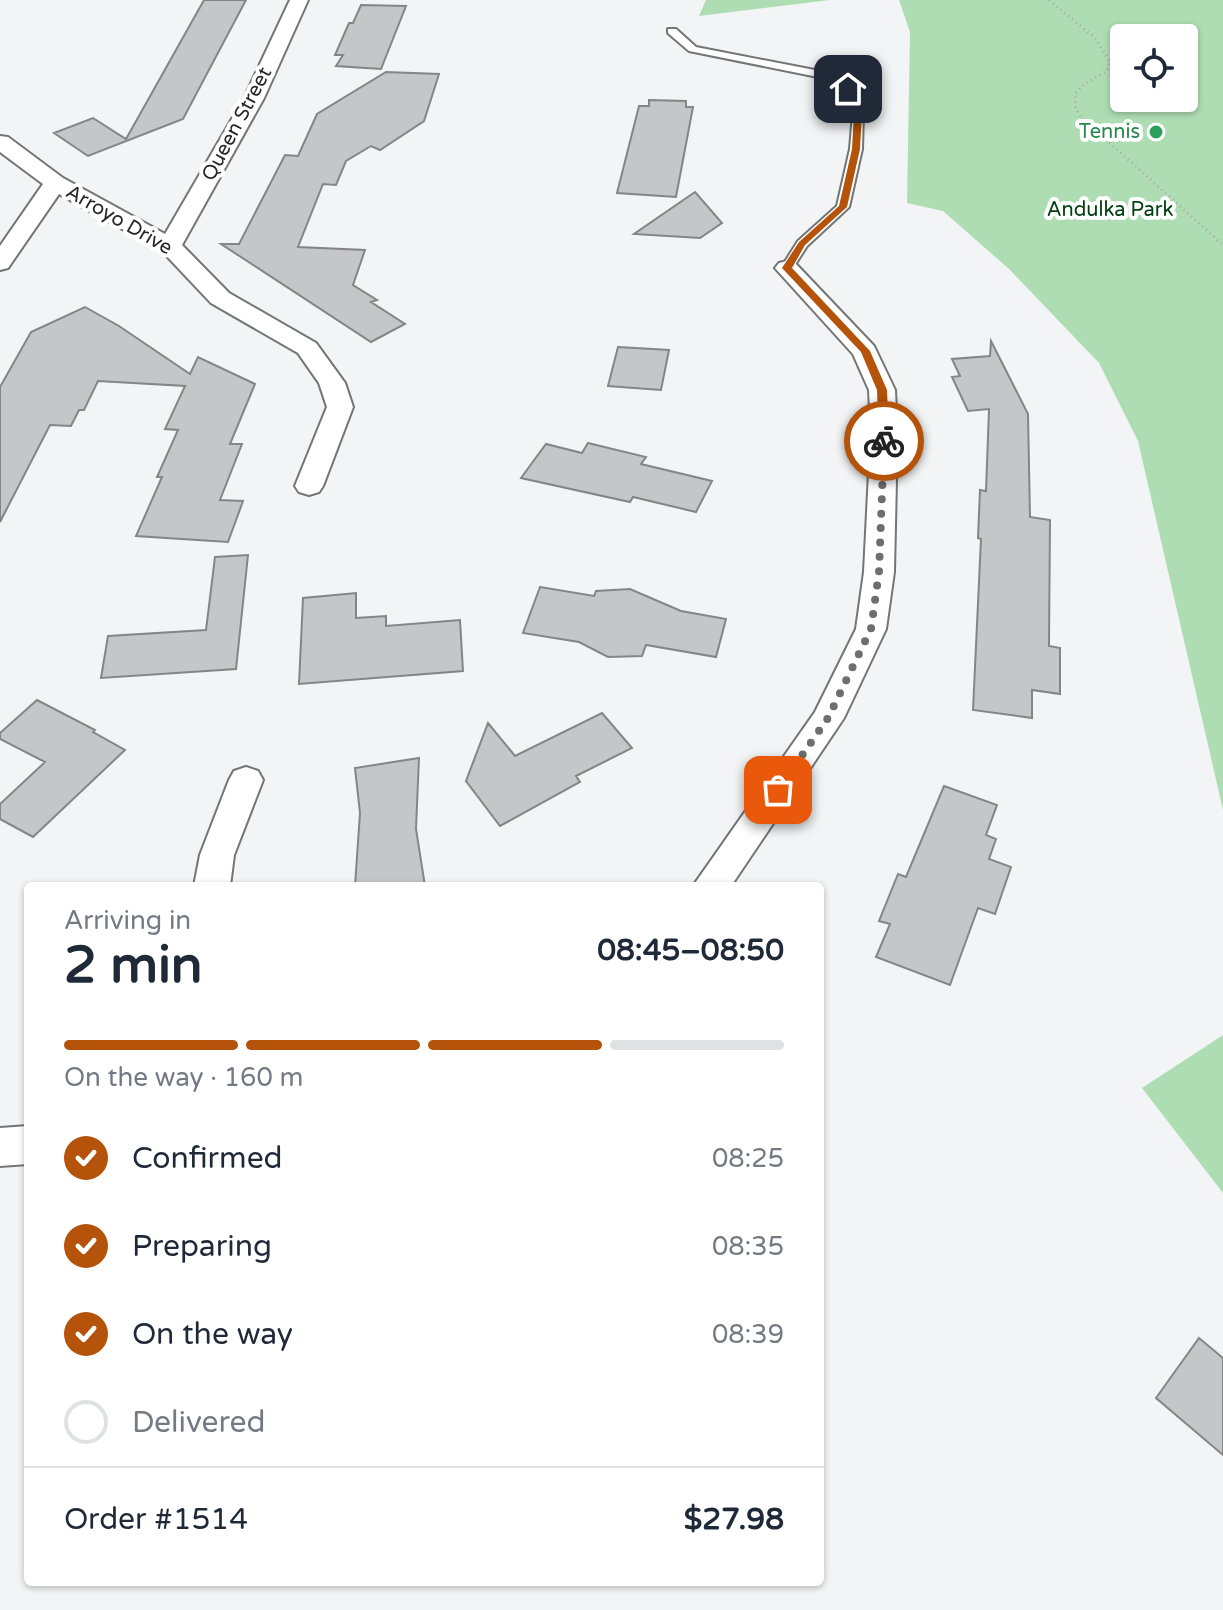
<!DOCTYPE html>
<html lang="en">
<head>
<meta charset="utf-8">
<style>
	body { margin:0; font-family:"Varela Round",sans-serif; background:#f6f6f7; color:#1f2937; height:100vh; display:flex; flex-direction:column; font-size:30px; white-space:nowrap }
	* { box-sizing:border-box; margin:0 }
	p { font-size:26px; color:#747a83 }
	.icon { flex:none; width:44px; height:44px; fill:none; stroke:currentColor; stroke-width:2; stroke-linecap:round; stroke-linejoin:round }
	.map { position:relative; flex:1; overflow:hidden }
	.side { position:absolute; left:24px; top:882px; width:800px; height:704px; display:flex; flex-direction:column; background:#fff; border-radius:8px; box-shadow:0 2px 6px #0004 }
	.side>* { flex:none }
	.buttons { position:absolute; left:1110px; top:24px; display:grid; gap:16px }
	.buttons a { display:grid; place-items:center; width:88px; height:88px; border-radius:8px; background:#fff; box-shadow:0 2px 6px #0004; font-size:40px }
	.pin { position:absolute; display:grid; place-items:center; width:68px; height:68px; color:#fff; margin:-34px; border-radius:16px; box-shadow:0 4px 12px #0006 }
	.courier { position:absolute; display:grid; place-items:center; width:80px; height:80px; margin:-40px; border:6px solid #b45309; border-radius:50%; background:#fff; color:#222; box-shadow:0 2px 10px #0007 }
	.headline em { font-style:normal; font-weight:700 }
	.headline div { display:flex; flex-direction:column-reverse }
	.headline { display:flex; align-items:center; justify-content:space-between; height:136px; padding:0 40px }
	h1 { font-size:52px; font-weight:700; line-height:60px }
	.bar { display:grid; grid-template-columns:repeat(4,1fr); gap:12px 8px; align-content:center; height:96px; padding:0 40px }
	.bar i { height:10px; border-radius:6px; background:#e0e1e3 }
	.bar .selected { background:#b45309 }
	.bar p { grid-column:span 4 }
	.line { display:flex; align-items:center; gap:20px; padding:0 40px; border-top:2px solid #e0e1e3 }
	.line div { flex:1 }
	ol { padding:0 40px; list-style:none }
	li { display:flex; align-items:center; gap:24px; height:88px }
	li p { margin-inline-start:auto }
	li .icon { padding:8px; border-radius:50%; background:#b45309; color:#fff; stroke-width:4 }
	li:last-child { color:#747a83 }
	li i { width:44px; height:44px; border:4px solid #e0e1e3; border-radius:50% }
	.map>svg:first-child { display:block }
</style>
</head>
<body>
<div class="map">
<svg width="1223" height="1610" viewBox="0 0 1223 1610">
	<rect width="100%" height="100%" fill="#f3f4f6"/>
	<path fill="#afddb3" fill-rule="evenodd" d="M706,0H830L699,16Z
		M899,0H1223V810L1138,441L1099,363L1009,269L943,211L907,203L910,32ZM1124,38H1184V98H1124Z
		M1223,1035V1193L1142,1088Z"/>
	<path fill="#c5c6c8" stroke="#858587" stroke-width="2" d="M204,0H246L183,119L88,156L54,133L93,118L126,139Z
		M361,5L406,6L381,69L336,66L343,55H335L349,23H353Z
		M386,72L439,74L424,121L380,150L371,146L346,161L336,185L323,184L298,247L365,250L353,285L377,300L371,302L405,324L371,342L221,244H239L285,155L298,156L317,114Z
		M649,100L686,101V107H693L676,197L617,193L639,106H649Z
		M695,192L722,223L700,238L634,234Z
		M85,307L119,326L190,374L198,357L255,384L230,444H242L220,500L243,501L228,542L136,536L162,477H157L178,430L165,429L185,386L98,381L84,410H79L71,426L50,425L0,522V387L31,332Z
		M991,341L1028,414L1030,517L1050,520L1049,646L1060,648V694L1032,690V718L973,710L981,539L978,538L980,490L986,491L989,409L968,411L952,377L960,376L952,359L990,356Z
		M618,347L669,350L661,390L608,386Z
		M588,443L646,457L641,464L712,481L696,512L633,497L630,502L521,478L546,444L582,453Z
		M248,555L236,669L101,678L108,636L206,630L215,557Z
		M540,587L594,596L596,591L630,589L681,611L726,619L716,657L646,645L642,656L608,657L579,642L523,633Z
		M356,593V618L386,616V626L460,620L463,671L299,684L303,598Z
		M37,700L95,730L93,732L125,750L33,837L0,819V804L45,762L0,739V733Z
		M602,713L632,748L576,776L580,782L500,826L466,781L488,723L515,756Z
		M419,758L416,829L425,886H355L360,813L355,768Z
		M944,786L997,805L986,835L996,839L989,859L1011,867L995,914L978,908L950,985L876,957L890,924L879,921L898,874L906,877Z
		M1199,1338L1223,1358V1455L1156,1398Z"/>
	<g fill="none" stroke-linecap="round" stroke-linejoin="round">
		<defs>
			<path id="service" d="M668,29H676L696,47L825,72L852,87L858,97L863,113L862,149L849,207L807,246L791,271L781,268L798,241L837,206L850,149L853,113L848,97L844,91L818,77L689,51L668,33Z"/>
			<path id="minor" d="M290,0H308L264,98L182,245L229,293L316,343L345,383L353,407L323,486L319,492L309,495L299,492L295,486L327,407L319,383L298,353L211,303L162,251L59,194L8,268L0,270V246L43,184L0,152V136L8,137L63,178L165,234L244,98Z
				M787,261L795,263L874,346L895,390L897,433L894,572L886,629L844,718L731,886H693L815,712L856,629L864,572L871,433L869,390L853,354L775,268L779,263Z
				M246,767L258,771L263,780L234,855L230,886H194L200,855L229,780L234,771Z
				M28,1126V1164L0,1166V1128Z"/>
		</defs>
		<use href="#service" stroke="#747576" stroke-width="4"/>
		<use href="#minor" stroke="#747576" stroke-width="4"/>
		<path stroke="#a8a8aa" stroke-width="3" stroke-dasharray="1 4" stroke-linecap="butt" d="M1049,0L1095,38L1110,62L1107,71L1084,84L1075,94L1076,109L1082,118L1223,245"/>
		<use href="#service" fill="#fff" fill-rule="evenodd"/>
		<use href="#minor" fill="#fff" fill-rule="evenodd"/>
	</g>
	<path fill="#b45309" d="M845,87L851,89L862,113L860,149L847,207L805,245L792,268L870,351L887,390L889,441L884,444L879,441L877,390L861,352L782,268L799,242L839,206L852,149L854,113Z"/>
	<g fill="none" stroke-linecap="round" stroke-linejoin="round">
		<path stroke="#6e6e6f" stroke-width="8" stroke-dasharray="0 14.4" d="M778,790L828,718L871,629L879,572L884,441"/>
	</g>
	<circle fill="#2e9e5b" stroke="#fff" stroke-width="3" cx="1156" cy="132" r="8"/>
	<g text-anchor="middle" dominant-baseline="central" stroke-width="8" stroke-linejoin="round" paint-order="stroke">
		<g font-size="20" fill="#262627" stroke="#fff">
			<text transform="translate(237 124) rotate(-62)">Queen Street</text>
			<text transform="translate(119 220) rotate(30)">Arroyo Drive</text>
		</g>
		<g font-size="20" fill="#27864d" stroke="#fff" text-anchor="end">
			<text x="1140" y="132">Tennis</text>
		</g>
		<g font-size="20" fill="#004011" stroke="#fff">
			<text x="1110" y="210">Andulka Park</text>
		</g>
	</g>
</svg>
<div class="buttons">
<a><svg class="icon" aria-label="locate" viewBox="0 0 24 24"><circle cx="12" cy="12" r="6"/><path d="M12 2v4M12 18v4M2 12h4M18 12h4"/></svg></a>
</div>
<div class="pin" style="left:778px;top:790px;background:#ea580c"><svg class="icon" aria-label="bag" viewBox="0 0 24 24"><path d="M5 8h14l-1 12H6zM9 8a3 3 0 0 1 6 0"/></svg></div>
<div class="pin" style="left:848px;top:89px;background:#1f2937"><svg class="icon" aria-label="home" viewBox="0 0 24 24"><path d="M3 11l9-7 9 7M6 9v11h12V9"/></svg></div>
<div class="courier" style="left:884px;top:441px"><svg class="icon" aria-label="bike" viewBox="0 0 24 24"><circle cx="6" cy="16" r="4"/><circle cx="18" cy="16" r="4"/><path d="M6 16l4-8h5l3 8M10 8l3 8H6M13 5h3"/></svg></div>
<section class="side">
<div class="headline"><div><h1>2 min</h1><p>Arriving in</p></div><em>08:45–08:50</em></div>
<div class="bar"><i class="selected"></i><i class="selected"></i><i class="selected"></i><i></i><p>On the way · 160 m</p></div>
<ol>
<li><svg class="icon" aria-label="check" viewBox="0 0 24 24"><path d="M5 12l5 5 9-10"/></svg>Confirmed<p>08:25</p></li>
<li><svg class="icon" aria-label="check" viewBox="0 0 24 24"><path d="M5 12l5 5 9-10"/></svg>Preparing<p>08:35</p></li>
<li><svg class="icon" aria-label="check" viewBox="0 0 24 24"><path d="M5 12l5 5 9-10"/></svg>On the way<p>08:39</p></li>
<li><i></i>Delivered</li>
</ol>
<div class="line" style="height:104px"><div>Order #1514</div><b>$27.98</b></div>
</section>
</div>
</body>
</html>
